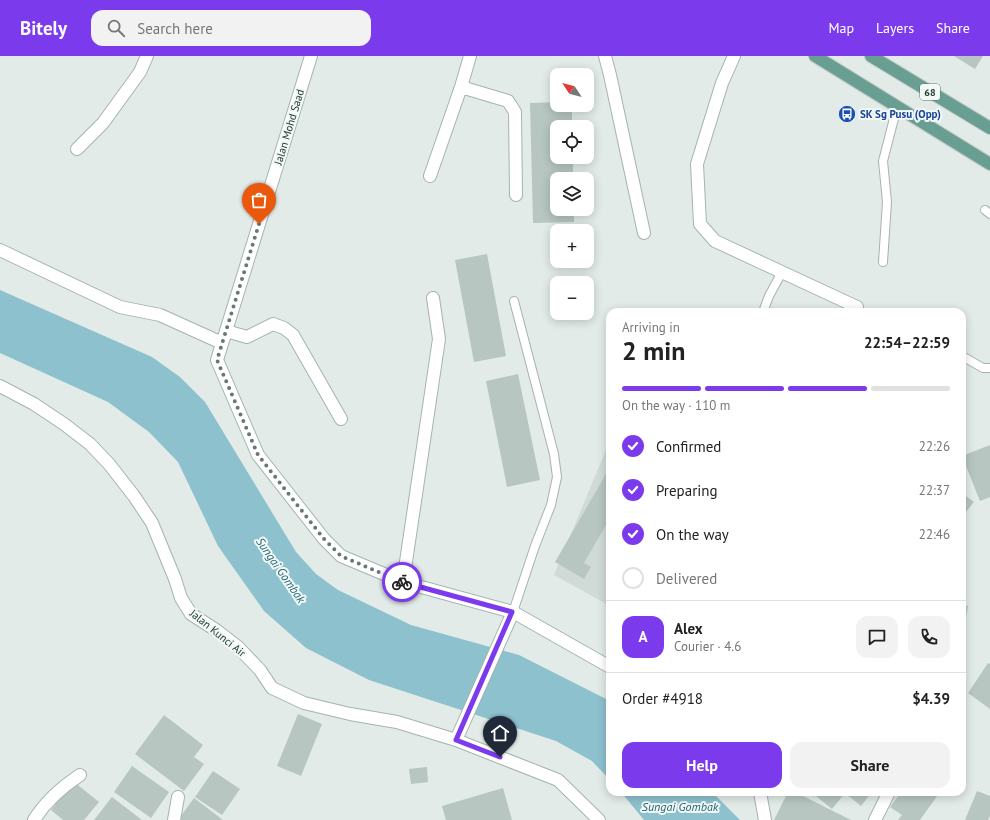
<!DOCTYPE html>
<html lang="en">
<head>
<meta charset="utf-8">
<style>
	body { margin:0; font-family:"PT Sans",sans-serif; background:#f2f2f2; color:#222; height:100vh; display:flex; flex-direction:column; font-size:15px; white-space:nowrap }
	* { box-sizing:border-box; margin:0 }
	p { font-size:13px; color:#767676 }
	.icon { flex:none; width:22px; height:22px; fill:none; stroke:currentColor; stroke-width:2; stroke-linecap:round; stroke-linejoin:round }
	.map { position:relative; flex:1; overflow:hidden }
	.sheet { position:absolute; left:606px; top:252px; width:360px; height:488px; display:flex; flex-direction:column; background:#fff; border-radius:12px; box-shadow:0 2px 10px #0003 }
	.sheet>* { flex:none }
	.needle { width:26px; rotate:306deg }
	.fabs { position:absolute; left:550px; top:12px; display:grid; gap:8px }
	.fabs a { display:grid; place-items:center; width:44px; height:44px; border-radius:8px; background:#fff; box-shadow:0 2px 10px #0003; font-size:20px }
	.pin { position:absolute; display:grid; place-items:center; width:34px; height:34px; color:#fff; margin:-41px -17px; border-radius:50% 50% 50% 0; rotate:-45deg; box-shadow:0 0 4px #0007 }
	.pin .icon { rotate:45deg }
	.courier { position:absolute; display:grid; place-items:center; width:40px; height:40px; margin:-20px; border:3px solid #7c3aed; border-radius:50%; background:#fff; color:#222; box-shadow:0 1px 5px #0007 }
	.headline em { font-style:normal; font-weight:600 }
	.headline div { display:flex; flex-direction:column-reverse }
	.headline { display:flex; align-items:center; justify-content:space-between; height:68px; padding:0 16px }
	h1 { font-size:26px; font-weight:600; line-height:30px }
	.bar { display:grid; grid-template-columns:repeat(4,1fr); gap:6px 4px; align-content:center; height:48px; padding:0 16px }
	.bar i { height:5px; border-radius:3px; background:#e0e0e0 }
	.bar .active { background:#7c3aed }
	.bar p { grid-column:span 4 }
	.line { display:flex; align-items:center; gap:10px; padding:0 16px; border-top:1px solid #e0e0e0 }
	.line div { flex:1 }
	.round { display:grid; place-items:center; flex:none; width:42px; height:42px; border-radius:12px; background:#f2f2f2 }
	ol { padding:0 16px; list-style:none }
	li { display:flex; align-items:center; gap:12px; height:44px }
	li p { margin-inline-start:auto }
	li .icon { padding:4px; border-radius:50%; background:#7c3aed; color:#fff; stroke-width:4 }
	li:last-child { color:#767676 }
	li i { width:22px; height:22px; border:2px solid #e0e0e0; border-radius:50% }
	.cta { display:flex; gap:8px; margin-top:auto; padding:8px 16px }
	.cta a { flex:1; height:46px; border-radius:12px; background:#7c3aed; color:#fff; font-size:16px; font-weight:600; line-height:46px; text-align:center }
	.cta a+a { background:#f2f2f2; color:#222 }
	header { display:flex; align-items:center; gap:24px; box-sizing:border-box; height:56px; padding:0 20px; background:#7c3aed; color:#fff }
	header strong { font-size:19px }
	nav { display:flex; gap:22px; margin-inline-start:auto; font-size:14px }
	.search { width:280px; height:36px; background:#f2f2f2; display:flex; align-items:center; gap:10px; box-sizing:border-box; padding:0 14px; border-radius:12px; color:#767676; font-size:15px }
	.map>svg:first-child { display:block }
</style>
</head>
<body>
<header>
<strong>Bitely</strong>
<div class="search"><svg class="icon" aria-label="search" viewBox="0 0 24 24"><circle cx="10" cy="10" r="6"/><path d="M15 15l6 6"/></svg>Search here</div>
<nav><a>Map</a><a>Layers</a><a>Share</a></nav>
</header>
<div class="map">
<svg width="990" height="764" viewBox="0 0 990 764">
	<rect width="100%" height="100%" fill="#e2ebe8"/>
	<path fill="#d0dbd7" d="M610,384V550L554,519Z"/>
	<path fill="#8dc1ce" d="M0,234L152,301L180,321L205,346L296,496L316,518L338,534L411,569L519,599L610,645V724L592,705L556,685L369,624L306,592L264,555L218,490L178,406L149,376L108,346L0,297Z
		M621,736H712L740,764H644Z"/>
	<path fill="#b7c6c1" d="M954,0H983L975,13Z
		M557,46V49H572V71H557V101H573V123H557V153H574V166L533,167L530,47Z
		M487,198L506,300L474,306L455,204Z
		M518,318L540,424L507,431L486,325Z
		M990,389V441L980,445L962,400Z
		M610,411V462L584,507L591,511L584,523L555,506Z
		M962,437L974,446L962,461Z
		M962,549L968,550L963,580H962Z
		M988,607L990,608V653L968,637Z
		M298,658L322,668L301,720L277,710Z
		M164,659L203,689L194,701L204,708L184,735L135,698Z
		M132,710L169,736L151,762L114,736Z
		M427,711L428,726L411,728L409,713Z
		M213,715L240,733L222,759L195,741Z
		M73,725L99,746L84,764H63L51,754Z
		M503,732L512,764H446L442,750Z
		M977,735L990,740V760L988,764H965Z
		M788,736H795L851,764H774Z
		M811,736H872L861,750L845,737L832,753Z
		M901,736H940L920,764H898L902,759L890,751Z
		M112,741L142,764H94Z
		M194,742L223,764H178Z"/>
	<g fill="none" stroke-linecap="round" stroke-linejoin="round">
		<defs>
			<path id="lane" d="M985,154L990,158
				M883,206L887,146L883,105L897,51
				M763,256L769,240L782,216
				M962,300L983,312H990
				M513,556L535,490L551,449L557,421L554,398L514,245"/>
			<path id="street" d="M311,0L217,304L258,399L324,483L341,500L403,526L513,556L610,611
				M470,0L461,31L508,45L515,56L516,139
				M605,0L610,19L644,177
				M734,0L722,27L697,108L700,168L715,185L857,251
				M77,93L103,67L140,16L147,0
				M430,120L461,31
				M0,194L120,251L160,259L222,287
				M226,275L247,281L273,268L284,272L293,279L341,363
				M0,330L34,348L64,368L90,388L109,408L134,440L152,467L175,523L181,542L191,558L216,574L238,591L260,614L272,632L304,647L350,658L397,666L456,684L558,724L599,764
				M403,526L439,283L433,242
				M456,684L513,556
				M760,736L765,764
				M34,764C45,746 62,731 80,719
				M174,764L178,741
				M875,764L889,736"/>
			<path id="primary" d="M815,0L990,108
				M871,0L990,72"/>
		</defs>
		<use href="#lane" stroke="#a5b3af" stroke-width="10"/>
		<use href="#street" stroke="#a5b3af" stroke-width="14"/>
		<use href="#primary" stroke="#c1c8c7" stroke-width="14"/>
		<use href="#lane" stroke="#fff" stroke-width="8"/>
		<use href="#street" stroke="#fff" stroke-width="12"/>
		<use href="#primary" stroke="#699f93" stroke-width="12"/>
	</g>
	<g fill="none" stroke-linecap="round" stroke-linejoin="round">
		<path stroke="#667974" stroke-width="4" stroke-dasharray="0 7.2" d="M259,168L217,304L258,399L324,483L341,500L402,526"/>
		<path stroke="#7c3aed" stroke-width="5" d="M402,526L512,556L456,684L500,701"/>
	</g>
	<defs>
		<symbol id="bus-disc" viewBox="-11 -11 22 22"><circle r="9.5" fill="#1a4fb4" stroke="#f2f8f5"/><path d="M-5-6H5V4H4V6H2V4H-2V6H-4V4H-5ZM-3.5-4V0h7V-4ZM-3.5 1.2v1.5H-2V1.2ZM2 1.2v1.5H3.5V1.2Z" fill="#fff"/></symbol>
	</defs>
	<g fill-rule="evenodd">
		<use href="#bus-disc" x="837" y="48" width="20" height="20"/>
	</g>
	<g text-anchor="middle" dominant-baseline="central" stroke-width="4" stroke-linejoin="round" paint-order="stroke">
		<rect fill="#f2f8f5" stroke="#61746f" stroke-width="1" x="920" y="28" width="20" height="16" rx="3"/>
		<g font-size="10" font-weight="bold" fill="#233c36">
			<text x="930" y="36">68</text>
		</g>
		<g font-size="11" font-weight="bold" fill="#164399" stroke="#f2f8f5" text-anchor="start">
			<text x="860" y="58">SK Sg Pusu (Opp)</text>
		</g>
		<g font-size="11" fill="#233c36" stroke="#f2f8f5">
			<text transform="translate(289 71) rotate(-73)">Jalan Mohd Saad</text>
			<text transform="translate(218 577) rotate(39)">Jalan Kunci Air</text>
		</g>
		<g font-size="12" font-style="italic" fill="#206375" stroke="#f2f8f5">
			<text transform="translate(281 514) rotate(55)">Sungai Gombak</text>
			<text x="680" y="750">Sungai Gombak</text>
		</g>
	</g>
</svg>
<div class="fabs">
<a><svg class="needle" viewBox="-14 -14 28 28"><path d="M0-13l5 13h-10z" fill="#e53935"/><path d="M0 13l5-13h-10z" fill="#767676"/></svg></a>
<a><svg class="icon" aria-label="locate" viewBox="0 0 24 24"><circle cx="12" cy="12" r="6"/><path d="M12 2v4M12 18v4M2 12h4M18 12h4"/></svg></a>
<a><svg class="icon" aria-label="layers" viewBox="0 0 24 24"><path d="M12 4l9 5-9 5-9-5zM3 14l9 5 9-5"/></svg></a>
<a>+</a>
<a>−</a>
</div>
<div class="pin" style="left:259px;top:168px;background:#ea580c"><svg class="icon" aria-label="bag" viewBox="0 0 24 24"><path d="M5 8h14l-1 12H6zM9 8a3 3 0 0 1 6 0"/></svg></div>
<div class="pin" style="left:500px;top:701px;background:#1f2937"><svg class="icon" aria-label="home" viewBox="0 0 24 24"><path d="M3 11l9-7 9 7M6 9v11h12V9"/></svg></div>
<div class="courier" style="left:402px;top:526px"><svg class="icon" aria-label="bike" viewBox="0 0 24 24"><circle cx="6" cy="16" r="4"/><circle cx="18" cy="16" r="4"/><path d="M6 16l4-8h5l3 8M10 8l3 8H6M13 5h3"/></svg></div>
<section class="sheet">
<div class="headline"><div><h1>2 min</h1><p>Arriving in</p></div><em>22:54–22:59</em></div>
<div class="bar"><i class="active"></i><i class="active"></i><i class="active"></i><i></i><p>On the way · 110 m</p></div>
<ol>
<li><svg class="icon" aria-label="check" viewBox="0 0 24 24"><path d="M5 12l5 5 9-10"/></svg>Confirmed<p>22:26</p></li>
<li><svg class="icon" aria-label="check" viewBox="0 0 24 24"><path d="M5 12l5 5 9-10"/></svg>Preparing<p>22:37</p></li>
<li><svg class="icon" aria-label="check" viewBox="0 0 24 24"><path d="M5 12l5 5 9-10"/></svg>On the way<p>22:46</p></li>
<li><i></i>Delivered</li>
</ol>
<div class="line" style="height:72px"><b class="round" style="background:#7c3aed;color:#fff">A</b><div><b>Alex</b><p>Courier · 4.6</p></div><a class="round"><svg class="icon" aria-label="chat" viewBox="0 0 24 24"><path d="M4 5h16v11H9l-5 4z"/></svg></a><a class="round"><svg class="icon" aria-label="phone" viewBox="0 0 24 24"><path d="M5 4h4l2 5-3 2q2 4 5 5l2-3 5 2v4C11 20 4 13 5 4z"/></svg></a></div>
<div class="line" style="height:52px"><div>Order #4918</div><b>$4.39</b></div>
<div class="cta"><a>Help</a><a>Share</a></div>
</section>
</div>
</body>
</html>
